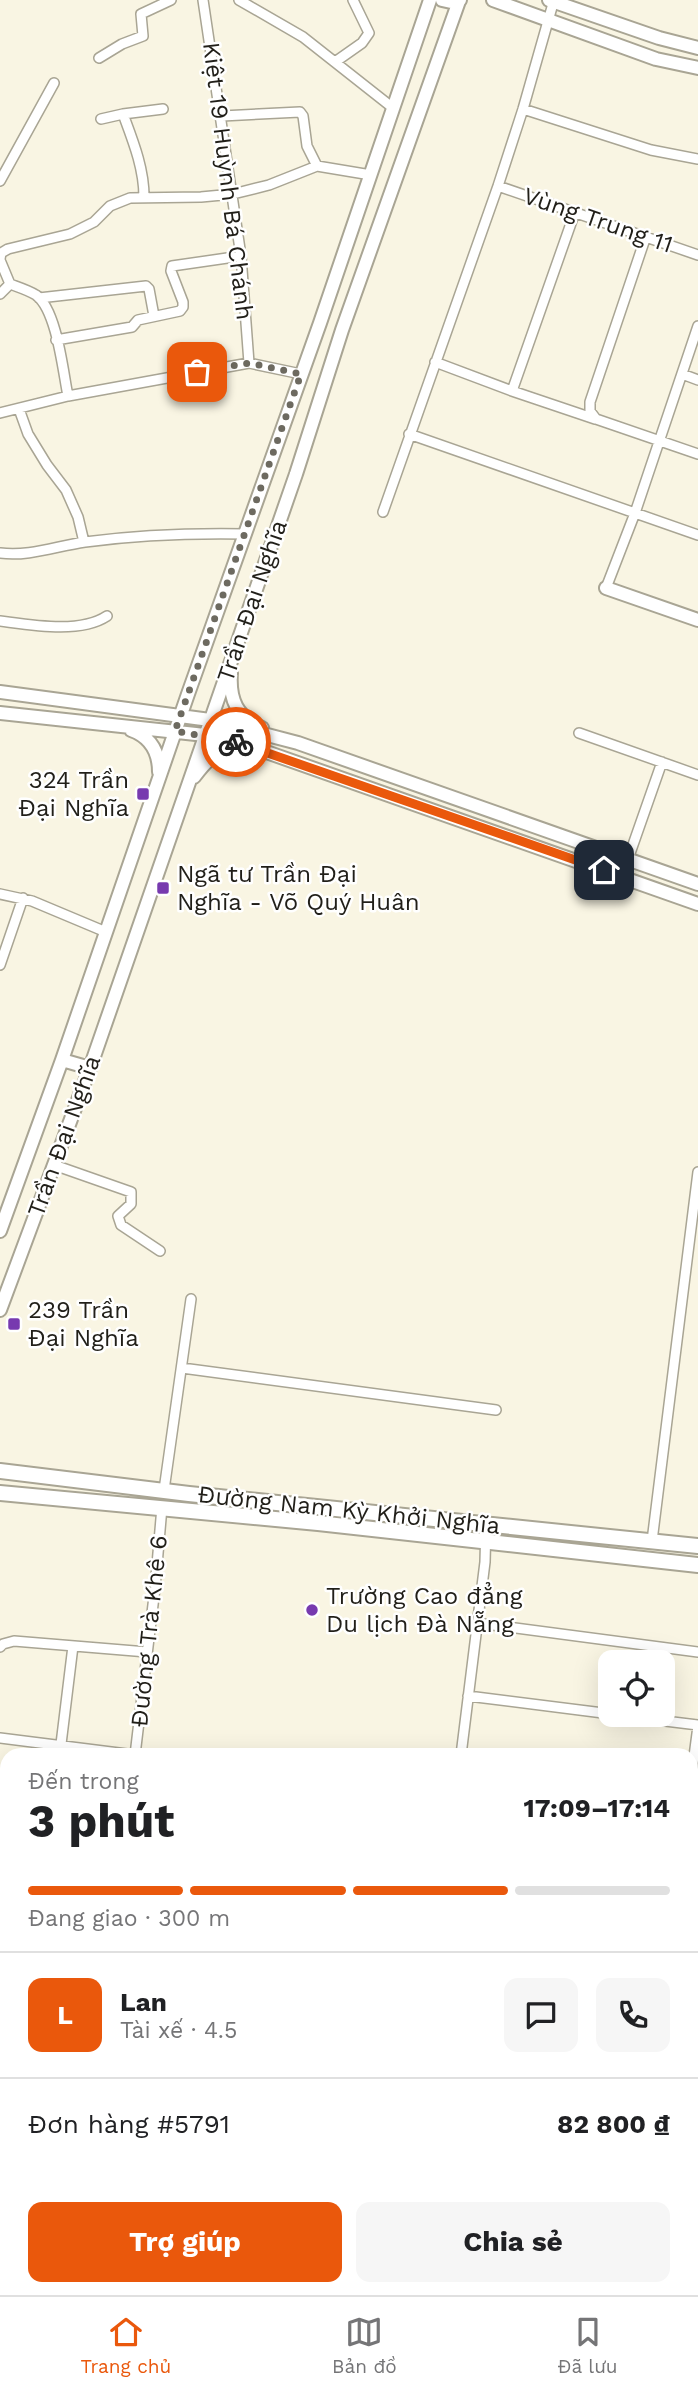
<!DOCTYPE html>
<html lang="vi">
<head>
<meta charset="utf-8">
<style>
	body { margin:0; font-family:"Work Sans",sans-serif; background:#f6f6f6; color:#202124; height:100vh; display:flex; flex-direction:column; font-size:26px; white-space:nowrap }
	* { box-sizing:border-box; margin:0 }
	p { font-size:23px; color:#757577 }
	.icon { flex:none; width:38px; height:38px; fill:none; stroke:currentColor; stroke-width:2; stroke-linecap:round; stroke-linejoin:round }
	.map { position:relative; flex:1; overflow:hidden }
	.side { position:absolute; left:0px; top:1748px; width:698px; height:548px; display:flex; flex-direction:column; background:#fff; border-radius:21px 21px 0 0; box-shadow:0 7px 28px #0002 }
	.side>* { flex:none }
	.tools { position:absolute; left:598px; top:1650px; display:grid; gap:14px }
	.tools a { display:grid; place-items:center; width:77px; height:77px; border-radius:14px; background:#fff; box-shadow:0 7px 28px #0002; font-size:35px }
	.pin { position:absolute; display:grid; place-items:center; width:60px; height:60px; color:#fff; margin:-30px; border-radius:14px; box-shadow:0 4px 10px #0006 }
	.courier { position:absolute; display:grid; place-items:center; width:70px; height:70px; margin:-35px; border:5px solid #ea580c; border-radius:50%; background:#fff; color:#222; box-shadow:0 2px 9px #0007 }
	.headline em { font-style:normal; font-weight:700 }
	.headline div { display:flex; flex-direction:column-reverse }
	.headline { display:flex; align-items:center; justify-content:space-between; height:119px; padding:0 28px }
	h1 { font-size:46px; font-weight:700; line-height:52px }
	.bar { display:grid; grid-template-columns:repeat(4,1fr); gap:10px 7px; align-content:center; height:84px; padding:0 28px }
	.bar i { height:9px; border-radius:5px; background:#e0e0e0 }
	.bar .active { background:#ea580c }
	.bar p { grid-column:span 4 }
	.line { display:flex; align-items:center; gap:18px; padding:0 28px; border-top:2px solid #e0e0e0 }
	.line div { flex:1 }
	.round { display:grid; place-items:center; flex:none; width:74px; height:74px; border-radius:14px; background:#f6f6f6 }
	.action { display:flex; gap:14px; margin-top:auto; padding:14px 28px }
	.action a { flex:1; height:80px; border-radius:14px; background:#ea580c; color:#fff; font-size:28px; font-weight:700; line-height:80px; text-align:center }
	.action a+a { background:#f6f6f6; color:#202124 }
	.tabs { display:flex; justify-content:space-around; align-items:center; height:98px; border-top:2px solid #e0e0e0; background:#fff; font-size:19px; color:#757577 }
	.tabs a { display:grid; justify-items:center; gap:4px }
	.tabs .active { color:#ea580c }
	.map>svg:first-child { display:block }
</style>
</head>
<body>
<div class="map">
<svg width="698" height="2295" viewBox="0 0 698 2295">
	<rect width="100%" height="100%" fill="#f9f5e3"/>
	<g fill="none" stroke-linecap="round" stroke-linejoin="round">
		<defs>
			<path id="street" d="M203,0L241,256L249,363
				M239,0L303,37L393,108
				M99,58L122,44L143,36L141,14L171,0
				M335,62L362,43L369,33L353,0
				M523,109L651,150L698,159
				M123,114L163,109
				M222,116L300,112L303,116L307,146L317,166
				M101,119L123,114C133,141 144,168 144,197
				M0,181L54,83
				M498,186L698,255
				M646,236L590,402V411L596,419L698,454
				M0,259L1,253L8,249L70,234L94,222L110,206L130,198L201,197L233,194L269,185L317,166L371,175
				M0,260L10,284C18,287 28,290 36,295C57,310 63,372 68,396
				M0,294L10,284
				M39,298L146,286L149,289L154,316
				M56,340L132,327L138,320L180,311L183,307V302L171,271L172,266L241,256
				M435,362L512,391L595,419
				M682,374L698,380
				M512,391L575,212
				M19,409L28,434L47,465L66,490L78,517L84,542
				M0,413L68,396L249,363L301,374
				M409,434L698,535
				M383,512L498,186L523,109L554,0
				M0,553C28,557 57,546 85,542C138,535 192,533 246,534
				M606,588L635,513L698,326
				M0,621C31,625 80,634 107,616
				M579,733L698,775
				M628,859L662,762
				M0,894L32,901L106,932
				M0,965L23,898
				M54,1165L131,1192V1204L118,1216L121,1225L160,1251
				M182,1368L496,1410
				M164,1490L191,1299
				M652,1541L698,1172
				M477,1623L698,1652
				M0,1647L3,1644L14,1641L147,1652
				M468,1696L611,1714
				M616,1715L698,1725
				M0,1738L135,1755
				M61,1744L73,1646
				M135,1755L155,1588L162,1507
				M461,1755L485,1562L486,1524
				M691,1779L698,1726
				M0,1816H7
				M691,1874L698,1875"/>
			<path id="secondary" d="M442,0L451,2L460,0
				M493,0L656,59L698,68
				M549,0L659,38L698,48
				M606,588L698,620
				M231,673C229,700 237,717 262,728
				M0,692L210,720L298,743L698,884
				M0,713L205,735L238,742L698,904
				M131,730C151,737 159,752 159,772
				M194,777C207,760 218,747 241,747
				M62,1060L90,1068
				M0,1231L62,1060L188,694L320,323L430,0
				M0,1310L90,1068L296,474L342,330L459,1"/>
			<path id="primary" d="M0,1471L189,1494L698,1546
				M0,1493L318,1523L698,1565"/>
		</defs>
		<use href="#street" stroke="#a9a594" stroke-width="12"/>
		<use href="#secondary" stroke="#a9a594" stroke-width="16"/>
		<use href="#primary" stroke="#a9a594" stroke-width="18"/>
		<use href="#street" stroke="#fff" stroke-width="9"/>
		<use href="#secondary" stroke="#fff" stroke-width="12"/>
		<use href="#primary" stroke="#fff" stroke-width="14"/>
	</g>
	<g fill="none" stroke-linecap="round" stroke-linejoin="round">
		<path stroke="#6d6a60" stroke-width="7" stroke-dasharray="0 12.6" d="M197,372L249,363L301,374L175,731L236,742"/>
		<path stroke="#ea580c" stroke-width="9" d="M236,742L604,870"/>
	</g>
	<g fill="#773aaf" stroke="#fff" stroke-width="2.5">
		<rect x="136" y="787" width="14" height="14" rx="3.5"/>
		<rect x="156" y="881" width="14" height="14" rx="3.5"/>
		<rect x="7" y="1317" width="14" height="14" rx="3.5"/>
		<circle cx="312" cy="1610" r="7"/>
	</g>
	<g text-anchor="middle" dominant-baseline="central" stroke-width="5" stroke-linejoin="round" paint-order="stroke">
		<g font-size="24" fill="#211f19" stroke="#fff">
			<text transform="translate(228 181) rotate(83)">Kiệt 19 Huỳnh Bá Chánh</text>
			<text transform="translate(598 220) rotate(19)">Vùng Trung 11</text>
			<text transform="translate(252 601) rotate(-71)">Trần Đại Nghĩa</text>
			<text transform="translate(64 1136) rotate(-70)">Trần Đại Nghĩa</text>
			<text transform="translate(349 1510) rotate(6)">Đường Nam Kỳ Khởi Nghĩa</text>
			<text transform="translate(149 1631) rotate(-84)">Đường Trà Khê 6</text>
		</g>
		<g font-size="24" fill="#211f19" stroke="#fff" text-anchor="start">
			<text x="129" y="780" text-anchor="end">324 Trần<tspan x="129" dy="28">Đại Nghĩa</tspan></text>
			<text x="177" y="874">Ngã tư Trần Đại<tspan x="177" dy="28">Nghĩa - Võ Quý Huân</tspan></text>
			<text x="28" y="1310">239 Trần<tspan x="28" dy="28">Đại Nghĩa</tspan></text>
			<text x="326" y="1596">Trường Cao đẳng<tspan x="326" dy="28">Du lịch Đà Nẵng</tspan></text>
		</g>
	</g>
</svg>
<div class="tools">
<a><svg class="icon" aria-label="locate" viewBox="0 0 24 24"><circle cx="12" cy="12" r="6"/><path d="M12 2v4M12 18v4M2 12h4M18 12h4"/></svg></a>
</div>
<div class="pin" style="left:197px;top:372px;background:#ea580c"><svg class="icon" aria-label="bag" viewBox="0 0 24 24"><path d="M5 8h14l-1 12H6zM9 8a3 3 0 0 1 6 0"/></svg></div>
<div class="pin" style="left:604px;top:870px;background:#1f2937"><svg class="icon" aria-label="home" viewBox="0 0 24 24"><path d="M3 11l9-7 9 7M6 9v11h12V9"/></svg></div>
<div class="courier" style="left:236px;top:742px"><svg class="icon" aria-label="bike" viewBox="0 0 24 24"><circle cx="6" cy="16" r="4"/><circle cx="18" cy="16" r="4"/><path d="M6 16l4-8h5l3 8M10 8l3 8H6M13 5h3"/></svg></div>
<section class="side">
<div class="headline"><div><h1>3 phút</h1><p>Đến trong</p></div><em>17:09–17:14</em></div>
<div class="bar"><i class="active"></i><i class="active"></i><i class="active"></i><i></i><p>Đang giao · 300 m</p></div>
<div class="line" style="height:126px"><b class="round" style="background:#ea580c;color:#fff">L</b><div><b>Lan</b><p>Tài xế · 4.5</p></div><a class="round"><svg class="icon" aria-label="chat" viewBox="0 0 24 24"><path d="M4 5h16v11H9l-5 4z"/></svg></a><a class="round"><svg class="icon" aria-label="phone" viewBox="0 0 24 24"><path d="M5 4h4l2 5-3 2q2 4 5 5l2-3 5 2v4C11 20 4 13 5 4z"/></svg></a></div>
<div class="line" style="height:91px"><div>Đơn hàng #5791</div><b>82 800 ₫</b></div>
<div class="action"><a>Trợ giúp</a><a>Chia sẻ</a></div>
</section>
</div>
<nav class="tabs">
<a class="active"><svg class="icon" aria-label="home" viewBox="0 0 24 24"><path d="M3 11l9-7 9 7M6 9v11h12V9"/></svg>Trang chủ</a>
<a><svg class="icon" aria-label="map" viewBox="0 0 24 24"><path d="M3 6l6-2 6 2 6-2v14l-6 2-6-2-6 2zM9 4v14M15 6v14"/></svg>Bản đồ</a>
<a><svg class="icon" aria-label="saved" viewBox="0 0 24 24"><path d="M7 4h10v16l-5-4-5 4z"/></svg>Đã lưu</a>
</nav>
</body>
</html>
